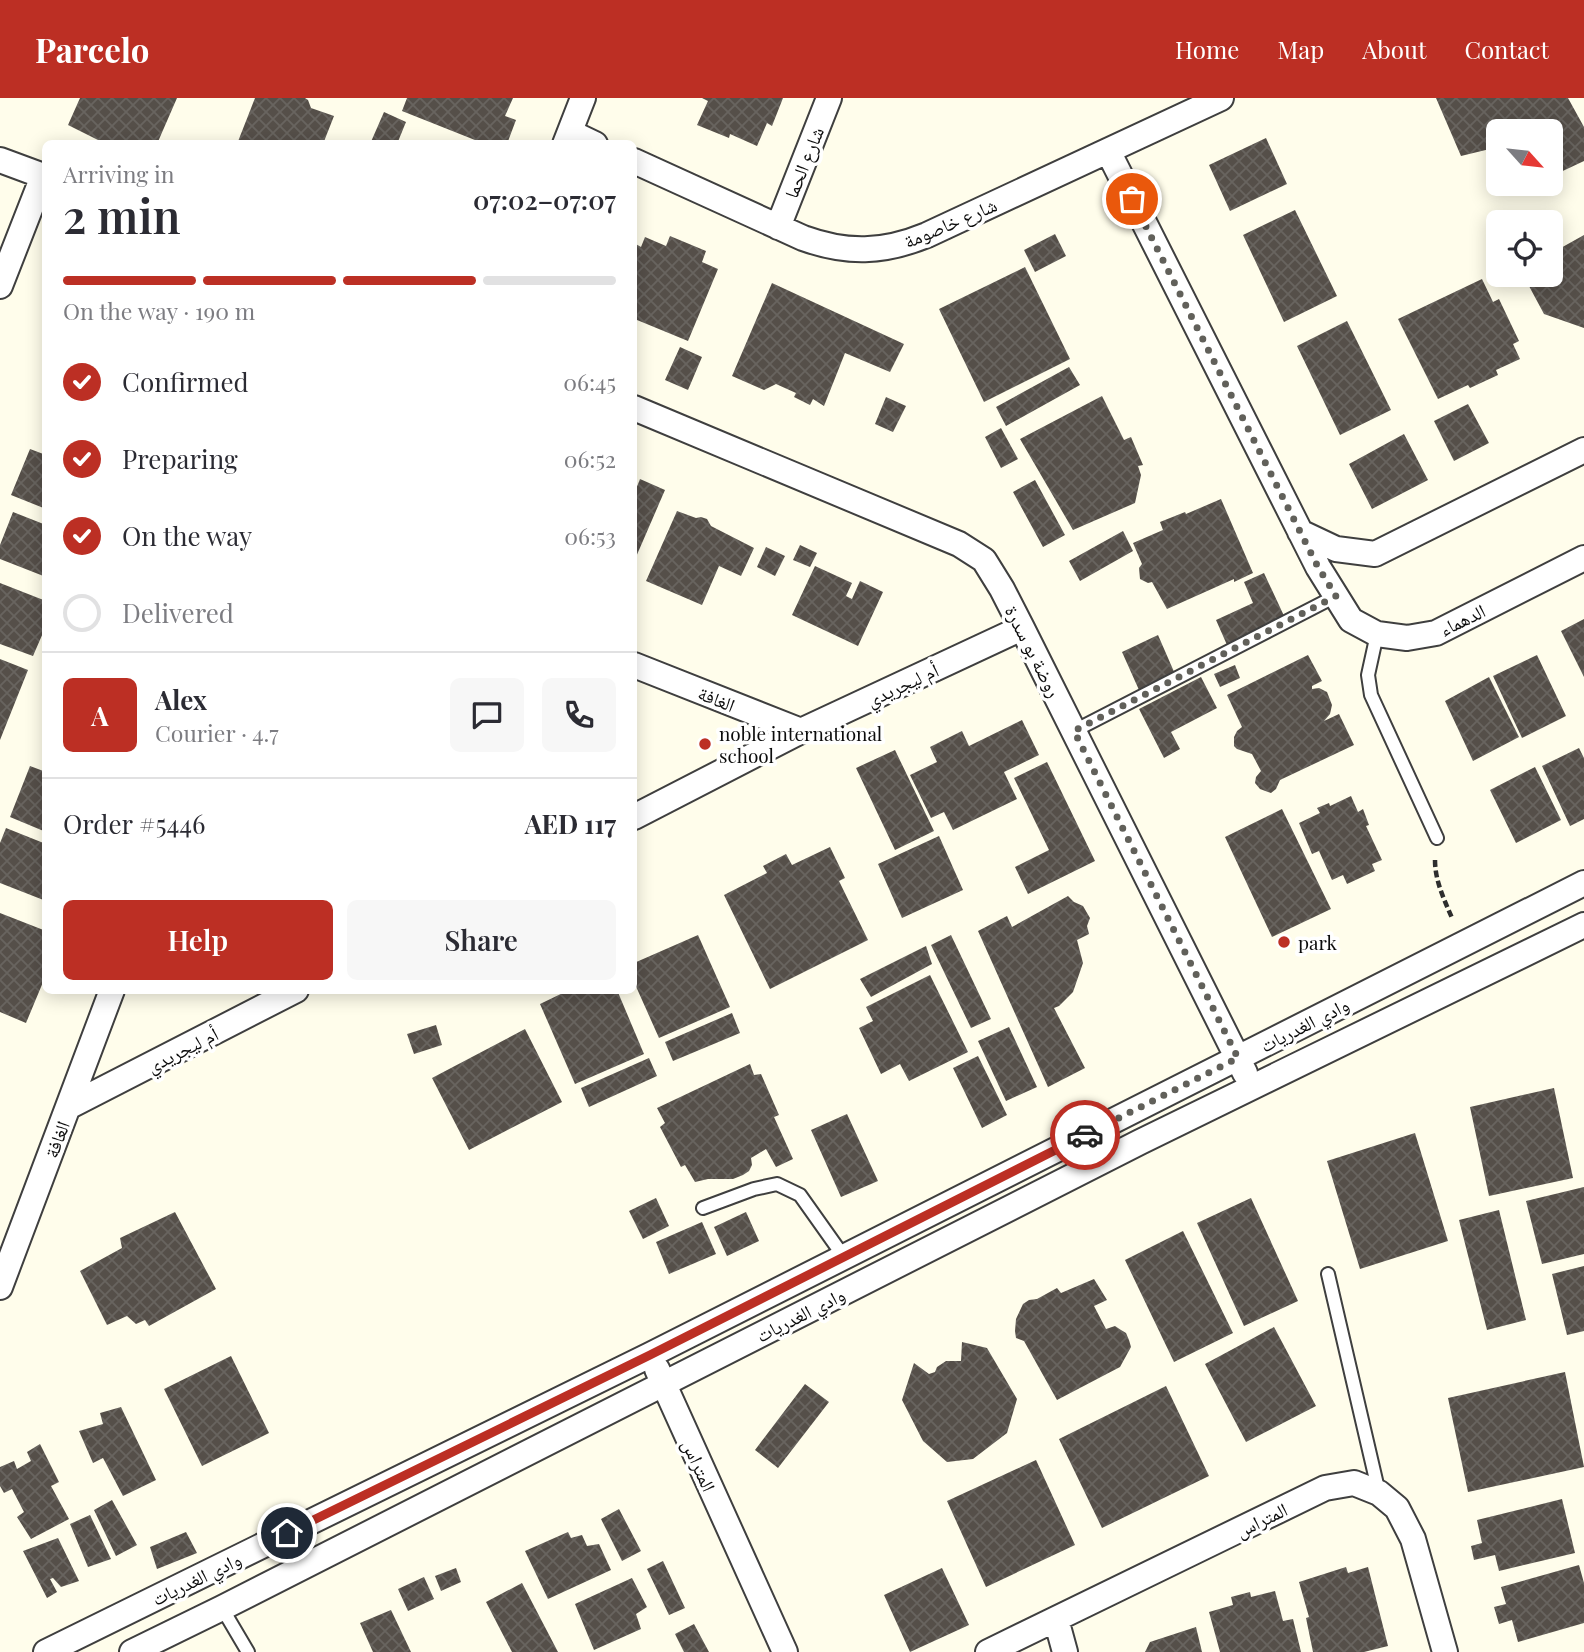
<!DOCTYPE html>
<html lang="en">
<head>
<meta charset="utf-8">
<style>
	body { margin:0; font-family:"Playfair Display","Noto Naskh Arabic",serif; background:#f7f7f7; color:#2b2b33; height:100vh; display:flex; flex-direction:column; font-size:26px; white-space:nowrap }
	* { box-sizing:border-box; margin:0 }
	p { font-size:23px; color:#7c7c81 }
	.icon { flex:none; width:38px; height:38px; fill:none; stroke:currentColor; stroke-width:2; stroke-linecap:round; stroke-linejoin:round }
	.map { position:relative; flex:1; overflow:hidden }
	.sheet { position:absolute; left:42px; top:42px; width:595px; height:854px; display:flex; flex-direction:column; background:#fff; border-radius:10px; box-shadow:0 4px 18px #0003 }
	.sheet>* { flex:none }
	.needle { width:46px; rotate:117deg }
	.tools { position:absolute; left:1486px; top:21px; display:grid; gap:14px }
	.tools a { display:grid; place-items:center; width:77px; height:77px; border-radius:10px; background:#fff; box-shadow:0 4px 18px #0003; font-size:35px }
	.pin { position:absolute; display:grid; place-items:center; width:60px; height:60px; color:#fff; margin:-30px; border:4px solid #fff; border-radius:50%; box-shadow:0 2px 7px #0007 }
	.courier { position:absolute; display:grid; place-items:center; width:70px; height:70px; margin:-35px; border:5px solid #bc2f24; border-radius:50%; background:#fff; color:#222; box-shadow:0 2px 9px #0007 }
	.summary em { font-style:normal; font-weight:600 }
	.summary div { display:flex; flex-direction:column-reverse }
	.summary { display:flex; align-items:center; justify-content:space-between; height:119px; padding:0 21px }
	h1 { font-size:46px; font-weight:600; line-height:52px }
	.bar { display:grid; grid-template-columns:repeat(4,1fr); gap:10px 7px; align-content:center; height:84px; padding:0 21px }
	.bar i { height:9px; border-radius:5px; background:#e1e1e2 }
	.bar .current { background:#bc2f24 }
	.bar p { grid-column:span 4 }
	.line { display:flex; align-items:center; gap:18px; padding:0 21px; border-top:2px solid #e1e1e2 }
	.line div { flex:1 }
	.round { display:grid; place-items:center; flex:none; width:74px; height:74px; border-radius:10px; background:#f7f7f7 }
	ol { padding:0 21px; list-style:none }
	li { display:flex; align-items:center; gap:21px; height:77px }
	li p { margin-inline-start:auto }
	li .icon { padding:7px; border-radius:50%; background:#bc2f24; color:#fff; stroke-width:4 }
	li:last-child { color:#7c7c81 }
	li i { width:38px; height:38px; border:4px solid #e1e1e2; border-radius:50% }
	.action { display:flex; gap:14px; margin-top:auto; padding:14px 21px }
	.action a { flex:1; height:80px; border-radius:10px; background:#bc2f24; color:#fff; font-size:28px; font-weight:600; line-height:80px; text-align:center }
	.action a+a { background:#f7f7f7; color:#2b2b33 }
	header { display:flex; align-items:center; gap:42px; box-sizing:border-box; height:98px; padding:0 35px; background:#bc2f24; color:#fff }
	header strong { font-size:33px }
	nav { display:flex; gap:38px; margin-inline-start:auto; font-size:24px }
	.map>svg:first-child { display:block }
</style>
</head>
<body>
<header>
<strong>Parcelo</strong>
<nav><a>Home</a><a>Map</a><a>About</a><a>Contact</a></nav>
</header>
<div class="map">
<svg width="1584" height="1554" viewBox="0 0 1584 1554">
	<defs>
		<pattern id="building-cross-hatch" width="8" height="8" patternUnits="userSpaceOnUse" patternTransform="scale(1.75)"><rect width="8" height="8" fill="#554f49"/><path d="M0 0l8 8M0 8l8-8" fill="none" stroke="#68645f"/></pattern>
	</defs>
	<rect width="100%" height="100%" fill="#fffdeb"/>
	<path fill="url(#building-cross-hatch)" d="M80,0H177L157,46H106L68,27Z
		M255,0H305L308,2L311,10L334,18L323,46H237Z
		M407,0H513L505,18L516,22L507,46H485L402,13Z
		M702,0H783L772,28L767,25L757,48L730,36L729,40L697,27L708,3Z
		M1436,0H1568L1584,29V63L1550,79V33H1498V49L1461,58Z
		M384,14L406,24L397,46H370Z
		M1266,40L1287,86L1230,113L1209,67Z
		M1295,112L1337,198L1284,224L1243,137Z
		M1055,136L1066,158L1035,174L1024,152Z
		M1550,136L1559,151L1584,137V230L1544,216L1523,177H1550Z
		M670,138L706,153L702,164L718,171L688,243L637,222L634,230V145L641,149L645,139L666,148Z
		M1025,169L1070,261L984,304L939,211Z
		M1482,181L1493,204L1499,201L1519,243L1513,246L1520,261L1496,272L1498,277L1470,290L1468,287L1438,301L1398,221Z
		M772,185L904,246L890,274L845,255L824,308L813,301L810,307L794,299L796,295L776,286L764,292L732,278Z
		M1347,223L1391,312L1340,337L1297,248Z
		M680,249L702,259L688,292L665,282Z
		M1069,269L1080,287L1006,328L996,309Z
		M1102,298L1124,342L1131,339L1143,367L1138,368L1141,377L1135,405L1073,432L1020,341Z
		M886,299L906,308L893,334L875,326Z
		M1468,306L1489,345L1454,363L1434,323Z
		M1001,330L1018,361L1001,370L985,339Z
		M1404,336L1428,382L1372,411L1349,366Z
		M30,351L46,357V411L11,397Z
		M640,381L665,392L636,459L634,458V396Z
		M1035,382L1065,437L1043,449L1013,394Z
		M1221,401L1253,475L1234,484V481L1167,511L1152,484L1148,485L1140,481L1139,470L1142,466L1133,445L1163,432L1160,424L1185,414L1186,416Z
		M677,413L696,420L701,419L707,421L711,428L754,450L741,478L719,468L702,507L646,483Z
		M13,414L46,427V479L0,461V447Z
		M1123,433L1133,453L1080,483L1069,463Z
		M800,447L817,455L810,469L793,462Z
		M766,449L785,458L775,478L757,469Z
		M815,468L852,485L846,498L852,501L860,483L883,494L858,548L792,517Z
		M1264,475L1285,520L1227,547L1216,522L1253,505L1244,484Z
		M0,485L46,503V528L33,558L0,546Z
		M1584,521V579L1561,533Z
		M1158,537L1175,576L1139,592L1122,554Z
		M1308,557L1322,583L1312,588V591L1319,590L1327,594L1332,607L1330,616L1324,623L1339,616L1354,647L1280,682L1276,691L1271,695L1268,694L1260,691L1255,685L1256,679L1261,673L1252,656L1237,651L1234,648V639L1237,633L1242,629L1227,597Z
		M1537,557L1566,618L1522,640L1493,578Z
		M0,561L28,572L0,642Z
		M1235,567L1240,580L1220,589L1214,576Z
		M1201,579L1217,610L1171,634L1180,651L1164,660L1139,611Z
		M1489,579L1519,639L1473,663L1445,603Z
		M1022,622L1039,657L1004,674L1017,701L953,732L944,714L931,720L910,677L937,664L930,649L962,633L969,648Z
		M1579,650L1584,660V721L1570,728L1542,668Z
		M895,652L934,733L895,752L856,670Z
		M1047,664L1095,763L1028,796L1015,769L1049,752L1014,680Z
		M30,668L46,674V734L10,719Z
		M1535,669L1561,722L1516,745L1490,692Z
		M1351,698L1358,714L1363,711L1369,727L1366,728L1382,762L1372,766L1375,773L1347,786L1343,777L1332,782L1319,753L1312,756L1299,725L1320,715L1317,710L1329,705L1330,708Z
		M1282,711L1331,811L1272,839L1225,739Z
		M6,730L46,746V803L0,785V745Z
		M939,738L963,792L902,820L878,766Z
		M830,749L845,780L839,783L868,842L770,891L724,797L767,775L763,768L786,756L792,767Z
		M1068,798L1074,804L1083,808L1090,820L1087,828L1089,836L1077,842L1083,865L1073,894L1059,908L1054,910L1085,970L1048,989L978,833L1007,818L1012,829Z
		M0,815L46,833V877L26,925L0,914Z
		M698,837L730,909L659,940L634,884V865Z
		M951,837L991,921L971,930L931,847Z
		M926,848L932,866L871,899L860,881Z
		M930,877L968,954L909,983L900,966L881,976L859,930L873,923L866,909Z
		M569,892H617L644,956L575,986L540,906Z
		M732,915L740,935L673,963L665,944Z
		M436,927L442,947L414,956L407,936Z
		M1009,929L1037,989L1006,1003L978,943Z
		M525,931L562,1004L469,1052L432,980Z
		M978,958L1007,1017L982,1030L953,970Z
		M649,960L657,978L589,1009L581,990Z
		M750,966L754,977L761,976L779,1017L774,1019L793,1061L776,1069L766,1051L751,1060L752,1067L749,1073L743,1077L733,1081H708L695,1084L685,1067L681,1069L660,1029L665,1025L657,1010Z
		M1554,990L1573,1080L1489,1098L1470,1009Z
		M847,1016L878,1083L841,1099L811,1032Z
		M1415,1035L1448,1143L1360,1171L1327,1063Z
		M1584,1089V1156L1542,1166L1526,1103Z
		M656,1100L669,1128L643,1141L629,1113Z
		M1251,1100L1298,1203L1244,1228L1197,1125Z
		M1499,1112L1526,1222L1487,1232L1459,1122Z
		M175,1114L216,1191L149,1228L145,1222L136,1226L127,1218L107,1227L80,1173L122,1150L120,1140Z
		M746,1114L759,1143L727,1158L714,1129Z
		M702,1124L716,1156L669,1176L656,1144Z
		M1183,1133L1233,1235L1174,1264L1125,1162Z
		M1584,1168V1233L1567,1237L1552,1176Z
		M1094,1181L1107,1202L1094,1208L1106,1231L1115,1228L1121,1232L1126,1235L1129,1242L1131,1249L1120,1269L1057,1302L1024,1243L1016,1240L1015,1233L1016,1221L1023,1206L1029,1202L1037,1201L1057,1190L1061,1195Z
		M1274,1229L1316,1308L1246,1344L1205,1266Z
		M962,1244L987,1250L1017,1301L1007,1335L973,1361L947,1364L923,1343L902,1302L914,1265L929,1276L935,1274L937,1269L946,1263H961Z
		M231,1258L269,1335L202,1368L164,1291Z
		M1565,1274L1584,1369L1468,1394L1448,1300Z
		M805,1286L829,1304L778,1370L755,1352Z
		M1166,1288L1209,1378L1102,1430L1059,1341Z
		M121,1309L156,1382L123,1398L103,1360L93,1365L79,1333L103,1326L100,1315Z
		M40,1346L59,1384L51,1388L69,1421L31,1441L17,1419L24,1414L12,1391L4,1395L0,1388V1369L14,1363L17,1371L31,1363L27,1354Z
		M1036,1362L1075,1447L986,1489L947,1403Z
		M1562,1401L1575,1455L1499,1473L1495,1457L1474,1462L1471,1448L1482,1445L1477,1422Z
		M112,1402L137,1447L116,1458L94,1412Z
		M619,1411L641,1453L622,1463L601,1421Z
		M90,1417L111,1461L88,1469L70,1426Z
		M186,1434L197,1455L157,1471L150,1449Z
		M568,1434L571,1440L582,1437L587,1448L599,1446L611,1472L548,1501L525,1453Z
		M58,1440L79,1483L61,1489L53,1480L50,1481L57,1494L47,1500L23,1453Z
		M663,1463L685,1510L669,1517L647,1471Z
		M1579,1467L1584,1485V1525L1518,1544L1512,1522L1499,1526L1494,1509L1506,1506L1501,1489Z
		M1346,1469L1348,1475L1368,1469L1388,1548L1364,1554H1313L1306,1520L1309,1519L1299,1484Z
		M456,1470L461,1484L441,1493L435,1478Z
		M942,1470L969,1527L910,1554L884,1497Z
		M424,1479L434,1501L408,1513L398,1491Z
		M632,1480L647,1509L636,1516L641,1531L594,1552L575,1506Z
		M522,1485L558,1554H512L486,1504Z
		M1275,1493L1283,1523L1293,1521L1301,1554H1220L1209,1514L1233,1507L1231,1499L1250,1494L1251,1499Z
		M391,1512L411,1554H373L360,1525Z
		M694,1526L709,1554H684L675,1536Z
		M1196,1529L1202,1554H1145L1150,1544Z"/>
	<g fill="none" stroke-linecap="round" stroke-linejoin="round">
		<defs>
			<path id="lane" d="M1377,536L1368,577L1371,597L1437,740
				M1074,633L1336,498
				M703,1110L754,1091L777,1086L800,1097L844,1159
				M1328,1176L1379,1395
				M222,1510L248,1554"/>
			<path id="street" d="M570,34L595,46
				M565,46L583,0
				M1108,53L1318,469L1351,522L1377,536L1407,540L1436,535L1584,460
				M0,62L46,79
				M634,63L803,140C847,156 883,155 927,137L1221,0
				M778,129L829,0
				M0,188L43,78
				M634,310L959,446L984,462L1002,491L1022,530L1245,975
				M1300,434L1336,451L1375,456L1584,352
				M634,567L801,633
				M634,719L801,633L1022,530
				M68,1009L296,892
				M0,1189L112,892
				M657,1271L785,1554
				M1056,1521L1065,1554
				M46,1554L650,1257L1584,785
				M132,1554L222,1510L1140,1044L1584,827
				M988,1554L1325,1390L1354,1385L1379,1395L1397,1410L1413,1441L1445,1554"/>
		</defs>
		<use href="#lane" stroke="#3f3f3f" stroke-width="16"/>
		<use href="#street" stroke="#3f3f3f" stroke-width="28"/>
		<path stroke="#2e2e2e" stroke-width="4.5" stroke-dasharray="7 3.5" stroke-linecap="butt" d="M1435,762C1435,783 1444,801 1452,820"/>
		<use href="#lane" stroke="#fff" stroke-width="12"/>
		<use href="#street" stroke="#fff" stroke-width="24"/>
	</g>
	<g fill="none" stroke-linecap="round" stroke-linejoin="round">
		<path stroke="#61605a" stroke-width="7" stroke-dasharray="0 12.6" d="M1085,1037L1238,960L1074,633L1336,498L1318,469L1132,101"/>
		<path stroke="#bc2f24" stroke-width="9" d="M287,1435L650,1257L1085,1037"/>
	</g>
	<g fill="#bc2f24" stroke="#fff" stroke-width="2.5">
		<circle cx="705" cy="646" r="7"/>
		<circle cx="1284" cy="844" r="7"/>
	</g>
	<g text-anchor="middle" dominant-baseline="central" stroke-width="7" stroke-linejoin="round" paint-order="stroke">
		<g font-size="19" fill="#0c0c0c" stroke="#fff">
			<text transform="translate(803 64) rotate(-68)">شارع الحما</text>
			<text transform="translate(950 124) rotate(-23)">شارع خاصومة</text>
			<text transform="translate(1462 521) rotate(-26)">الدهماء</text>
			<text transform="translate(1034 553) rotate(63)">روضة بو سدرة</text>
			<text transform="translate(902 586) rotate(-25)">أم ليجريدي</text>
			<text transform="translate(717 600) rotate(22)">الغافة</text>
			<text transform="translate(1304 926) rotate(-27)">وادي الغدريات</text>
			<text transform="translate(182 951) rotate(-27)">أم ليجريدي</text>
			<text transform="translate(56 1041) rotate(-69)">الغافة</text>
			<text transform="translate(800 1216) rotate(-27)">وادي الغدريات</text>
			<text transform="translate(700 1367) rotate(66)">المتراس</text>
			<text transform="translate(1261 1421) rotate(-26)">المتراس</text>
			<text transform="translate(196 1480) rotate(-26)">وادي الغدريات</text>
		</g>
		<g font-size="19" fill="#0c0c0c" stroke="#fff" text-anchor="start">
			<text x="719" y="635">noble international<tspan x="719" dy="22">school</tspan></text>
			<text x="1298" y="844">park</text>
		</g>
	</g>
</svg>
<div class="tools">
<a><svg class="needle" viewBox="-14 -14 28 28"><path d="M0-13l5 13h-10z" fill="#e53935"/><path d="M0 13l5-13h-10z" fill="#7c7c81"/></svg></a>
<a><svg class="icon" aria-label="locate" viewBox="0 0 24 24"><circle cx="12" cy="12" r="6"/><path d="M12 2v4M12 18v4M2 12h4M18 12h4"/></svg></a>
</div>
<div class="pin" style="left:1132px;top:101px;background:#ea580c"><svg class="icon" aria-label="bag" viewBox="0 0 24 24"><path d="M5 8h14l-1 12H6zM9 8a3 3 0 0 1 6 0"/></svg></div>
<div class="pin" style="left:287px;top:1435px;background:#1f2937"><svg class="icon" aria-label="home" viewBox="0 0 24 24"><path d="M3 11l9-7 9 7M6 9v11h12V9"/></svg></div>
<div class="courier" style="left:1085px;top:1037px"><svg class="icon" aria-label="car" viewBox="0 0 24 24"><path d="M5 17H2v-5l4-1 3-4h7l3 4 3 1v5h-3M9 17h6M6 11h13"/><circle cx="7" cy="17" r="2"/><circle cx="17" cy="17" r="2"/></svg></div>
<section class="sheet">
<div class="summary"><div><h1>2 min</h1><p>Arriving in</p></div><em>07:02–07:07</em></div>
<div class="bar"><i class="current"></i><i class="current"></i><i class="current"></i><i></i><p>On the way · 190 m</p></div>
<ol>
<li><svg class="icon" aria-label="check" viewBox="0 0 24 24"><path d="M5 12l5 5 9-10"/></svg>Confirmed<p>06:45</p></li>
<li><svg class="icon" aria-label="check" viewBox="0 0 24 24"><path d="M5 12l5 5 9-10"/></svg>Preparing<p>06:52</p></li>
<li><svg class="icon" aria-label="check" viewBox="0 0 24 24"><path d="M5 12l5 5 9-10"/></svg>On the way<p>06:53</p></li>
<li><i></i>Delivered</li>
</ol>
<div class="line" style="height:126px"><b class="round" style="background:#bc2f24;color:#fff">A</b><div><b>Alex</b><p>Courier · 4.7</p></div><a class="round"><svg class="icon" aria-label="chat" viewBox="0 0 24 24"><path d="M4 5h16v11H9l-5 4z"/></svg></a><a class="round"><svg class="icon" aria-label="phone" viewBox="0 0 24 24"><path d="M5 4h4l2 5-3 2q2 4 5 5l2-3 5 2v4C11 20 4 13 5 4z"/></svg></a></div>
<div class="line" style="height:91px"><div>Order #5446</div><b>AED 117</b></div>
<div class="action"><a>Help</a><a>Share</a></div>
</section>
</div>
</body>
</html>
